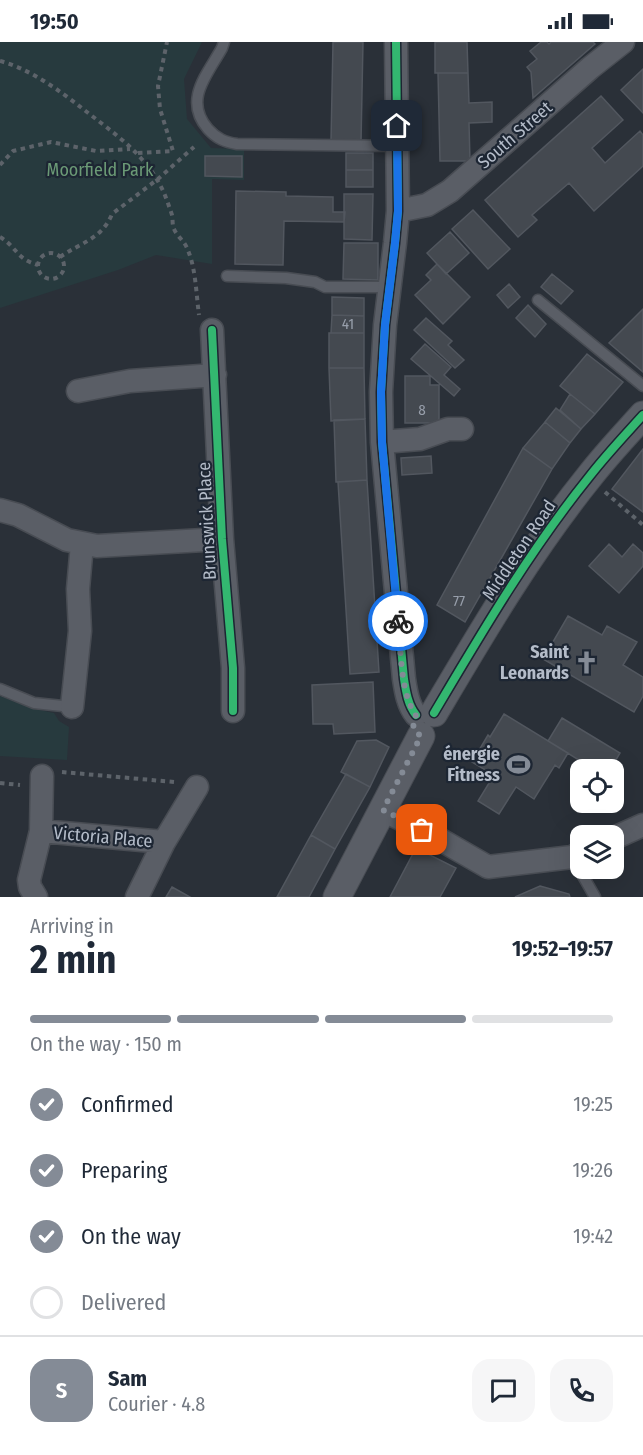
<!DOCTYPE html>
<html lang="en">
<head>
<meta charset="utf-8">
<style>
	body { margin:0; font-family:"Fira Sans Condensed",sans-serif; background:#f6f6f7; color:#1f2937; height:100vh; display:flex; flex-direction:column; font-size:22px; white-space:nowrap }
	* { box-sizing:border-box; margin:0 }
	p { font-size:20px; color:#747a83 }
	.icon { flex:none; width:33px; height:33px; fill:none; stroke:currentColor; stroke-width:2; stroke-linecap:round; stroke-linejoin:round }
	.map { position:relative; height:855px; overflow:hidden }
	.panel { display:flex; flex-direction:column; background:#fff; flex:1 }
	.panel>* { flex:none }
	.buttons { position:absolute; left:570px; top:717px; display:grid; gap:12px }
	.buttons a { display:grid; place-items:center; width:54px; height:54px; border-radius:12px; background:#fff; box-shadow:0 6px 24px #0002; font-size:30px }
	.pin { position:absolute; display:grid; place-items:center; width:51px; height:51px; color:#fff; margin:-26px; border-radius:12px; box-shadow:0 3px 9px #0006 }
	.courier { position:absolute; display:grid; place-items:center; width:60px; height:60px; margin:-30px; border:4px solid #1a73e8; border-radius:50%; background:#fff; color:#222; box-shadow:0 2px 8px #0007 }
	.overview em { font-style:normal; font-weight:700 }
	.overview div { display:flex; flex-direction:column-reverse }
	.overview { display:flex; align-items:center; justify-content:space-between; height:102px; padding:0 30px }
	h1 { font-size:39px; font-weight:700; line-height:45px }
	.bar { display:grid; grid-template-columns:repeat(4,1fr); gap:9px 6px; align-content:center; height:72px; padding:0 30px }
	.bar i { height:8px; border-radius:4px; background:#e0e1e3 }
	.bar .selected { background:#848b96 }
	.bar p { grid-column:span 4 }
	.line { display:flex; align-items:center; gap:15px; padding:0 30px; border-top:2px solid #e0e1e3 }
	.line div { flex:1 }
	.round { display:grid; place-items:center; flex:none; width:63px; height:63px; border-radius:18px; background:#f6f6f7 }
	ol { padding:0 30px; list-style:none }
	li { display:flex; align-items:center; gap:18px; height:66px }
	li p { margin-inline-start:auto }
	li .icon { padding:6px; border-radius:50%; background:#848b96; color:#fff; stroke-width:4 }
	li:last-child { color:#747a83 }
	li i { width:33px; height:33px; border:3px solid #e0e1e3; border-radius:50% }
	.status { display:flex; justify-content:space-between; align-items:center; height:42px; padding:0 30px; background:#fff; direction:ltr }
	.status svg { height:16px; fill:currentColor }
	.map>svg:first-child { display:block }
</style>
</head>
<body>
<div class="status"><b>19:50</b><svg viewBox="0 0 49 12"><path d="M0 12V9h3v3zM5 12V6h3v6zM10 12V3h3v9zM15 12V0h3v12zM26 1h20v11H26zM47 4h2v5h-2z"/></svg></div>
<div class="map">
<svg width="643" height="855" viewBox="0 0 643 855">
	<rect width="100%" height="100%" fill="#2a3038"/>
	<path fill="#273a3e" d="M0,0H202L184,37L187,77L211,106L244,107V138L212,137V222L156,213L118,228L0,266Z
		M0,654L35,667L54,671L59,679L69,685L67,718L0,714Z"/>
	<path fill="#444950" stroke="#52575f" stroke-width="1.5" d="M333,0H363L361,100L331,99Z
		M435,0H467L468,31H435Z
		M541,0H547L549,2L551,0H593L595,2L533,56L531,30L527,25L537,17L530,9Z
		M643,27V71L621,48Z
		M438,31H468L469,61L492,60V80L469,81L470,119H440Z
		M601,54L623,78L592,106L605,121L640,89L643,93V124L594,169L569,141L532,173L537,178L518,195L485,158Z
		M346,111H373V128H346Z
		M205,114H242V135L205,134Z
		M346,128H373V145H346Z
		M236,149L286,150V154L333,155V170H345L344,180L284,179L283,223L235,222Z
		M344,152H373L372,198L344,197Z
		M473,168L510,207L488,227L452,187Z
		M450,190L469,211L446,232L427,211Z
		M344,201H378V238L343,237Z
		M437,222L470,255L443,282L415,253L431,238L426,233Z
		M552,232L573,249L561,262L541,245Z
		M509,242L520,255L508,266L497,253Z
		M332,255L364,256V274L332,273Z
		M528,263L546,282L535,295L516,276Z
		M643,267V330L609,301Z
		M332,273L364,274V291H331Z
		M426,276L452,299L448,303L464,318L455,326L414,288Z
		M329,291H364V326H329Z
		M425,302L451,325L444,333L460,347L454,354L411,317Z
		M587,312L623,340L595,372L560,344Z
		M329,326H364L365,377L331,379Z
		M405,334H430V343H439V381H405Z
		M570,352L595,372L581,387L560,368Z
		M556,366L581,387L570,401L545,380Z
		M365,377L367,438L336,440L334,378Z
		M545,380L570,401L552,427L523,406Z
		M523,406L552,427L465,580L437,563Z
		M643,407V470L612,447Z
		M431,414L432,431L402,433L401,416Z
		M367,438L379,630L350,632L338,440Z
		M609,502L622,515L633,502L643,511V524L619,551L589,524Z
		M568,574L602,593L607,584L637,600L623,623L643,635V654L634,670L543,617Z
		M373,640L375,690L334,692L333,682H313L312,643Z
		M504,672L568,711L559,726L555,723L534,757L516,745L499,772L478,759L494,733L472,720L488,693L490,695Z
		M562,676L620,711L610,728H595L548,699Z
		M376,698L389,705L370,745L341,730L357,699Z
		M346,732L370,745L335,807L311,793Z
		M311,793L335,807L309,855H277Z
		M416,806L456,826L440,855H390Z
		M540,844L569,852L570,855H515Z
		M172,845L190,855H166Z"/>
	<g fill="none" stroke-linecap="round" stroke-linejoin="round">
		<defs>
			<path id="service" d="M224,0L222,6C207,33 183,58 208,87C217,97 225,100 237,102L397,104
				M227,234L286,236L315,240L325,245H390
				M538,258L643,344
				M0,647L34,661L72,665
				M581,826L583,834L595,855"/>
			<path id="minor" d="M396,0L398,169L395,201L385,283L381,350L382,400L404,637C406,650 408,663 416,673
				M398,169L427,163L450,149L590,26L623,0
				M212,288L222,497L233,626V669
				M78,349L130,339L215,333
				M382,400L420,397L448,387H462
				M0,468L18,473L67,498L97,504L222,497
				M72,665L80,589L78,547L82,502
				M383,768L441,798L488,825L572,815L580,811
				M41,789L164,800
				M614,796L643,783
				M36,855L30,845L29,838L41,789L42,734
				M137,855L164,800L197,745"/>
			<path id="tertiary" d="M434,671C482,590 530,508 589,435C606,413 625,393 643,373
				M337,855L421,694"/>
		</defs>
		<use href="#service" stroke="#484c53" stroke-width="13"/>
		<use href="#minor" stroke="#484c53" stroke-width="25"/>
		<use href="#tertiary" stroke="#484c53" stroke-width="29"/>
		<path stroke="#5d636a" stroke-width="4" stroke-dasharray="4.5 4.5" stroke-linecap="butt" d="M0,19C30,27 59,48 83,67C115,92 151,116 166,156C168,161 170,167 172,173C173,177 172,183 174,187C177,194 184,199 187,206C196,226 196,251 199,273
			M138,111L173,109L160,67L158,44L167,0
			M0,123L13,109L51,100L96,109L130,107
			M0,195C17,205 16,217 38,223
			M38 224a13 13 0 1 1 26 0a13 13 0 1 1-26 0Z
			M60,215C80,201 102,197 112,172L158,137L194,105
			M605,450L643,483
			M62,730L174,740
			M0,741L20,743"/>
		<use href="#service" stroke="#5a5e66" stroke-width="10"/>
		<use href="#minor" stroke="#5a5e66" stroke-width="22"/>
		<use href="#tertiary" stroke="#5a5e66" stroke-width="27"/>
		<defs>
			<path id="cycleway" d="M396,0L398,169L395,201L385,283L381,350L382,400L404,637C406,650 408,663 416,673
				M212,288L222,497L233,626V669
				M434,671C482,590 530,508 589,435C606,413 625,393 643,373"/>
		</defs>
		<use href="#cycleway" stroke="#1d2633" stroke-width="11"/>
		<use href="#cycleway" stroke="#33b770" stroke-width="8"/>
	</g>
	<g fill="none" stroke-linecap="round" stroke-linejoin="round">
		<path stroke="#848b96" stroke-width="6" stroke-dasharray="0 10.8" d="M398,579C401,605 400,653 416,673C411,682 413,689 421,694L383,768L422,788"/>
		<path stroke="#1a73e8" stroke-width="8" d="M397,84L398,169L395,201L385,283L381,350L382,400L398,579"/>
	</g>
	<defs>
		<symbol id="church-bare" viewBox="-9 -9 18 18"><path d="M-1.2-6h2.4v3.5h3.3v2.4h-3.3V6h-2.4V-.1h-3.3v-2.4h3.3Z" fill="#848b96" stroke="#1d2633" stroke-width="2.5" paint-order="stroke"/></symbol>
		<symbol id="stadium-bare" viewBox="-9 -9 18 18"><path d="M0-5a6.5 5 0 1 0 0 10a6.5 5 0 1 0 0-10ZM-3.5-1.8h7v3.6h-7Z" fill="#848b96" stroke="#1d2633" stroke-width="2.5" paint-order="stroke"/></symbol>
	</defs>
	<g fill-rule="evenodd">
		<use href="#church-bare" x="570" y="604" width="33" height="33"/>
		<use href="#stadium-bare" x="502" y="706" width="33" height="33"/>
	</g>
	<g text-anchor="middle" dominant-baseline="central" stroke-width="4.5" stroke-linejoin="round" paint-order="stroke">
		<g font-size="15" fill="#989fab">
			<text x="348" y="282">41</text>
			<text x="422" y="368">8</text>
			<text x="459" y="559">77</text>
		</g>
		<g font-size="18" fill="#b4bcc9" stroke="#1d2633">
			<text transform="translate(515 93) rotate(-41)">South Street</text>
			<text transform="translate(207 479) rotate(-93)">Brunswick Place</text>
			<text transform="translate(519 508) rotate(-56)">Middleton Road</text>
			<text transform="translate(103 795) rotate(5)">Victoria Place</text>
		</g>
		<g font-size="18" fill="#6b9a76" stroke="#1d2633">
			<text x="100" y="128">Moorfield Park</text>
		</g>
		<g font-size="18" font-weight="bold" fill="#b4bcc9" stroke="#1d2633" text-anchor="end">
			<text x="569" y="610">Saint<tspan x="569" dy="21">Leonards</tspan></text>
			<text x="500" y="712">énergie<tspan x="500" dy="21">Fitness</tspan></text>
		</g>
	</g>
</svg>
<div class="buttons">
<a><svg class="icon" aria-label="locate" viewBox="0 0 24 24"><circle cx="12" cy="12" r="6"/><path d="M12 2v4M12 18v4M2 12h4M18 12h4"/></svg></a>
<a><svg class="icon" aria-label="layers" viewBox="0 0 24 24"><path d="M12 4l9 5-9 5-9-5zM3 14l9 5 9-5"/></svg></a>
</div>
<div class="pin" style="left:422px;top:788px;background:#ea580c"><svg class="icon" aria-label="bag" viewBox="0 0 24 24"><path d="M5 8h14l-1 12H6zM9 8a3 3 0 0 1 6 0"/></svg></div>
<div class="pin" style="left:397px;top:84px;background:#1f2937"><svg class="icon" aria-label="home" viewBox="0 0 24 24"><path d="M3 11l9-7 9 7M6 9v11h12V9"/></svg></div>
<div class="courier" style="left:398px;top:579px"><svg class="icon" aria-label="bike" viewBox="0 0 24 24"><circle cx="6" cy="16" r="4"/><circle cx="18" cy="16" r="4"/><path d="M6 16l4-8h5l3 8M10 8l3 8H6M13 5h3"/></svg></div>
</div>
<section class="panel">
<div class="overview"><div><h1>2 min</h1><p>Arriving in</p></div><em>19:52–19:57</em></div>
<div class="bar"><i class="selected"></i><i class="selected"></i><i class="selected"></i><i></i><p>On the way · 150 m</p></div>
<ol>
<li><svg class="icon" aria-label="check" viewBox="0 0 24 24"><path d="M5 12l5 5 9-10"/></svg>Confirmed<p>19:25</p></li>
<li><svg class="icon" aria-label="check" viewBox="0 0 24 24"><path d="M5 12l5 5 9-10"/></svg>Preparing<p>19:26</p></li>
<li><svg class="icon" aria-label="check" viewBox="0 0 24 24"><path d="M5 12l5 5 9-10"/></svg>On the way<p>19:42</p></li>
<li><i></i>Delivered</li>
</ol>
<div class="line" style="height:108px"><b class="round" style="background:#848b96;color:#fff">S</b><div><b>Sam</b><p>Courier · 4.8</p></div><a class="round"><svg class="icon" aria-label="chat" viewBox="0 0 24 24"><path d="M4 5h16v11H9l-5 4z"/></svg></a><a class="round"><svg class="icon" aria-label="phone" viewBox="0 0 24 24"><path d="M5 4h4l2 5-3 2q2 4 5 5l2-3 5 2v4C11 20 4 13 5 4z"/></svg></a></div>
</section>
</body>
</html>
